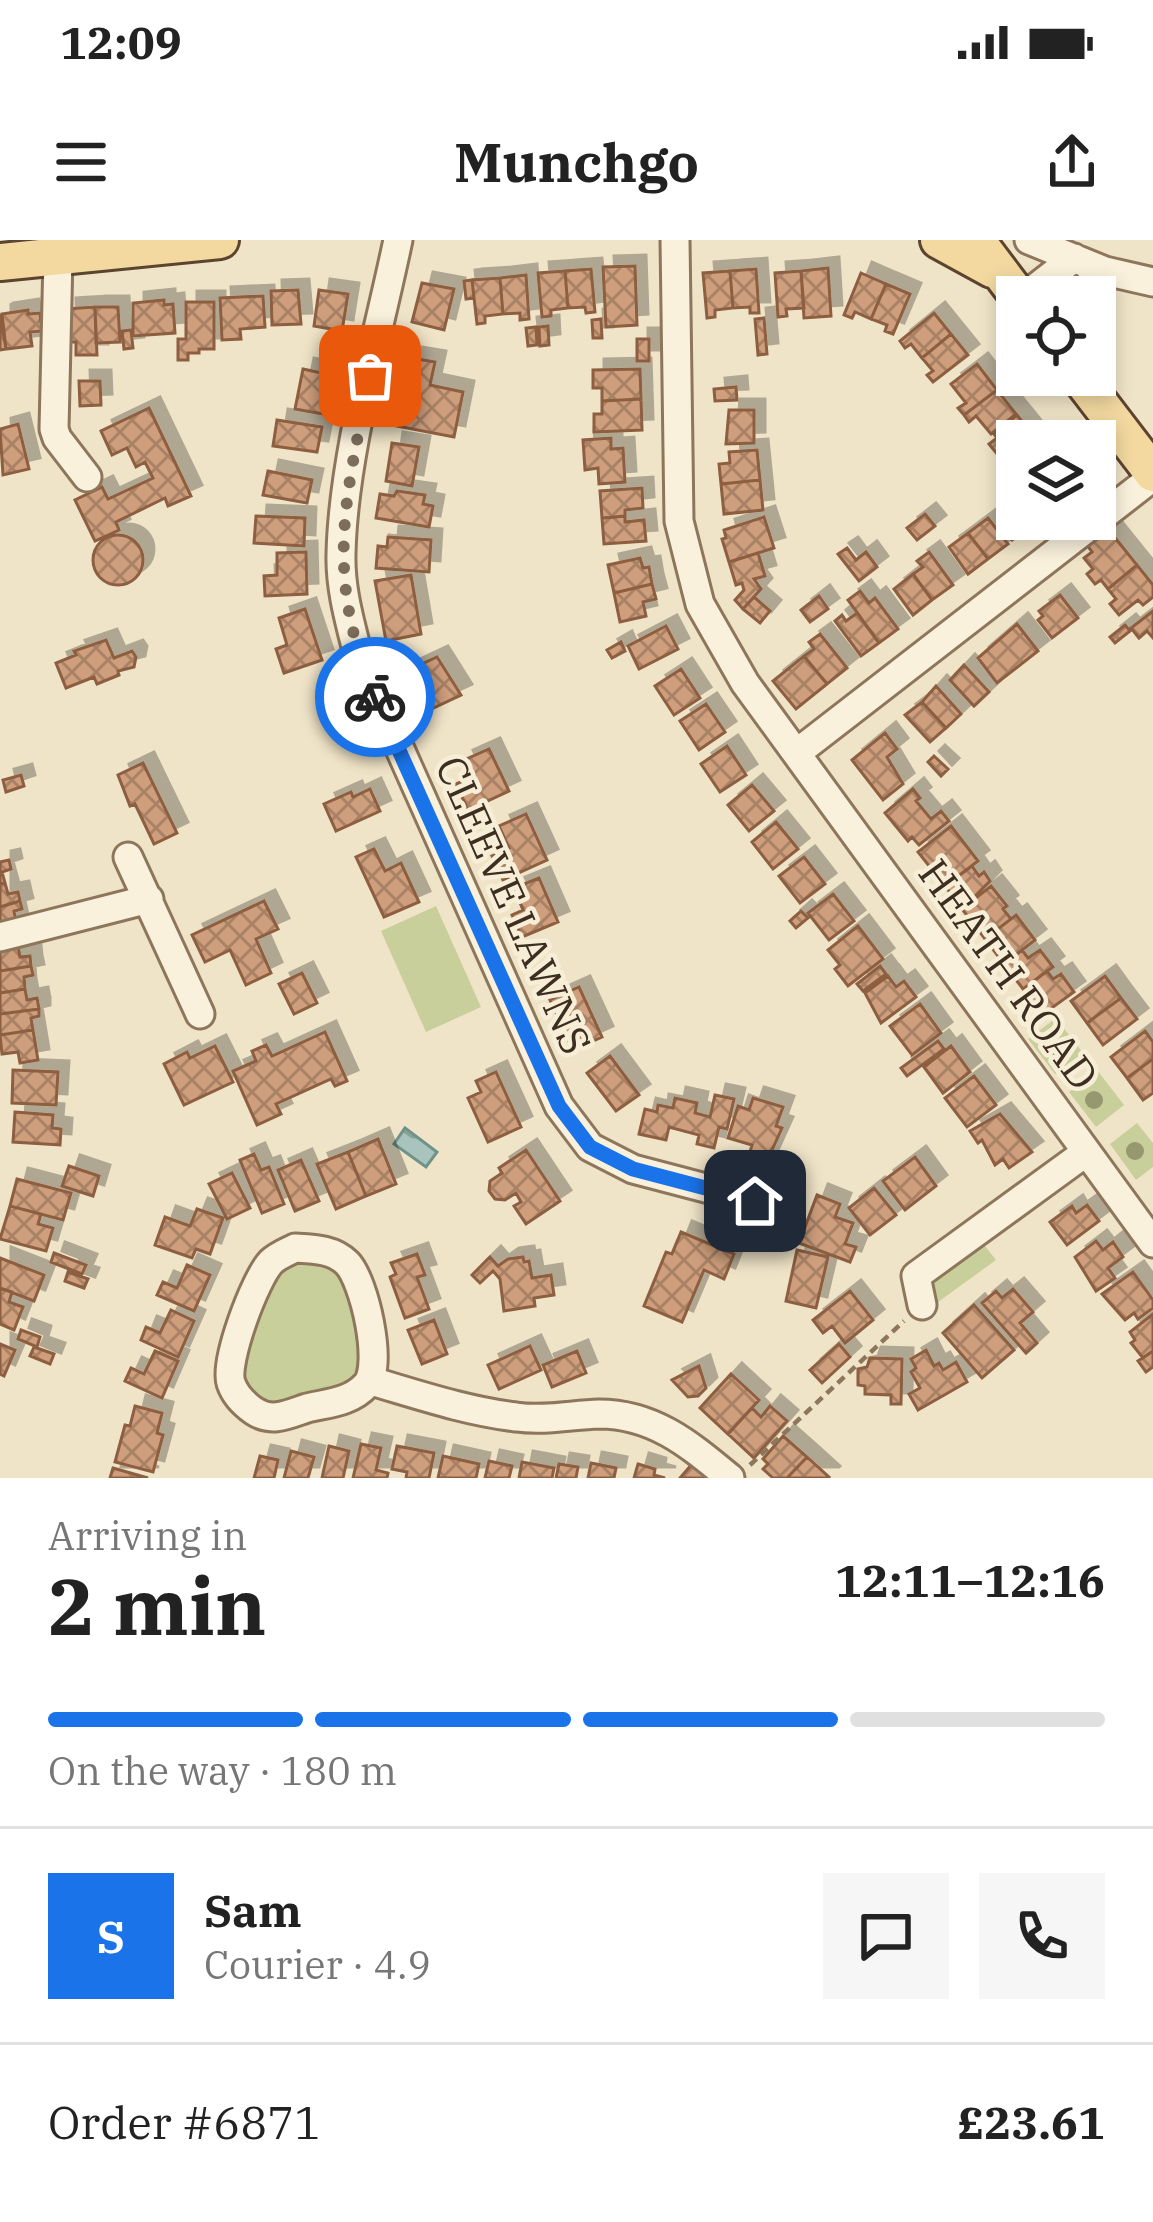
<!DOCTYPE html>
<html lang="en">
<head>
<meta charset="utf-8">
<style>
	body { margin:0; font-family:"IBM Plex Serif",serif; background:#f6f6f6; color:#222; height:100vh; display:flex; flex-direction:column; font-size:45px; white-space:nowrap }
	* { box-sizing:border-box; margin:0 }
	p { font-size:39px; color:#767676 }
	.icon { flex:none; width:66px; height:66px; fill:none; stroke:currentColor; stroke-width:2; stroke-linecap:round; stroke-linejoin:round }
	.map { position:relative; height:1238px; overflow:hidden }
	.side { display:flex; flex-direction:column; background:#fff; flex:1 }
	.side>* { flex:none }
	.buttons { position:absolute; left:996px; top:36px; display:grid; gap:24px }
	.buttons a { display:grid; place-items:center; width:120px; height:120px; border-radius:0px; background:#fff; box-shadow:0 6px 18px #0003; font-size:60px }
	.pin { position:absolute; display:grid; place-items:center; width:102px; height:102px; color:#fff; margin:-51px; border-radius:24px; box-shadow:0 6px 18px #0006 }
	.courier { position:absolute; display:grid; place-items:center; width:120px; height:120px; margin:-60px; border:9px solid #1a73e8; border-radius:50%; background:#fff; color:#222; box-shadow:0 3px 15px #0007 }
	.head em { font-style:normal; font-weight:700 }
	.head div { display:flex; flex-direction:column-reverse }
	.head { display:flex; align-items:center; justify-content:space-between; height:204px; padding:0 48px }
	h1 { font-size:78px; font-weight:700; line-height:90px }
	.bar { display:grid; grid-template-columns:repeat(4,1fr); gap:18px 12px; align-content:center; height:144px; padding:0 48px }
	.bar i { height:15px; border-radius:9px; background:#e0e0e0 }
	.bar .selected { background:#1a73e8 }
	.bar p { grid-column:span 4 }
	.line { display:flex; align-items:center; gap:30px; padding:0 48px; border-top:3px solid #e0e0e0 }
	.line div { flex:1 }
	.round { display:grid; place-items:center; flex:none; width:126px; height:126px; border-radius:0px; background:#f6f6f6 }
	.status { display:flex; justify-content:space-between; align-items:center; height:84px; padding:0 60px; background:#fff; direction:ltr }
	.status svg { height:33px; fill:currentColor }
	header { display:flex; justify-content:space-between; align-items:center; height:156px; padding:0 48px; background:#fff; font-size:54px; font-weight:700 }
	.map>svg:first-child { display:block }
</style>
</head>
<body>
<div class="status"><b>12:09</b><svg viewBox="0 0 49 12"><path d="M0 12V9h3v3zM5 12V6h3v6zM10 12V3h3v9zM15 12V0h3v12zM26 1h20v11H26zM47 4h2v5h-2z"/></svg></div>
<header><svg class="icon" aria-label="menu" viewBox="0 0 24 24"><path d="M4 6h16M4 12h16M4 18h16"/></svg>Munchgo<svg class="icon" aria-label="share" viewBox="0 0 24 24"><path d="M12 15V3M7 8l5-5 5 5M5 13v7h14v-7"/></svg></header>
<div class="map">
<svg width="1153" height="1238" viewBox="0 0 1153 1238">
	<defs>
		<pattern id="water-ripples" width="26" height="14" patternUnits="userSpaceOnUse" patternTransform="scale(3)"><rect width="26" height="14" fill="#a9c4bc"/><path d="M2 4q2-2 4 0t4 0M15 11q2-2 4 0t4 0" fill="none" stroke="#8ba098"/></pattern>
		<pattern id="building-cross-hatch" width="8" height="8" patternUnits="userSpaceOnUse" patternTransform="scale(3)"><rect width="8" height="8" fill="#cf9f7d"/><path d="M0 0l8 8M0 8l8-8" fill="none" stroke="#a98266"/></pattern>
		<filter id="shadow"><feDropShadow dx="11" dy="-11" stdDeviation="0" flood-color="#0004"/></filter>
	</defs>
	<rect width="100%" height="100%" fill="#f0e4c8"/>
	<path fill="#c9cf9b" d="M436,666L481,767L426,792L381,691Z
		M1056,778L1083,813L1055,834L1028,799Z
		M1097,830L1124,865L1096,887L1069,852Z
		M1137,883L1153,903V927L1136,940L1110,904Z
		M981,1001L996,1020L934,1065L930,1048L933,1038Z
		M297,1019L331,1023L350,1046L364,1129L350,1147L265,1166L251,1157L239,1128C252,1090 259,1038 297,1019Z"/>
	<path fill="url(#water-ripples)" stroke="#6f938a" stroke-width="3" d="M405,888L437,912L426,927L394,904Z"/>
	<path fill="url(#building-cross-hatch)" stroke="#8d5f41" stroke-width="3" filter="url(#shadow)" d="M635,26L637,85L606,87L603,27Z
		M828,28L831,76L804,78L801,31Z
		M591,29L595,72L586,73L585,67L568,68L565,31Z
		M756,29L759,73H750V67L733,68L730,31Z
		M565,31L568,68L551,70V76L542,77L538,33Z
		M730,31L733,68L715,70V77L707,78L703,33Z
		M801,31L804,68L786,69L787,76L778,77L775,33Z
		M861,33L886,44L871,79L855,72L852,78L844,75Z
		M526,35L529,79L520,80V73L503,74L500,38Z
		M500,38L503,74L485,76V83L477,84L472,40Z
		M472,40L474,58L466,59L464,41Z
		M422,43L454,49L444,90L412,82Z
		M886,44L910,54L893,94L885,91L887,85L871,79Z
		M298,50L301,84L272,85L271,51Z
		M319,50L348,54L342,91L314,86Z
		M263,56L265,87L240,89L241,99L222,100L220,58Z
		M164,60V65L173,64L175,93L133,96V63Z
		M186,62H214V109H199V113H188V120H178V99H186Z
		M95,67L97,115H76V102H66L65,69Z
		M95,67H118L120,102L96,103Z
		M28,70V74L40,73L42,91L30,92L32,106L6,109L2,74Z
		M934,73L951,94L922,118L911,104L905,108L900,101Z
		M0,74L6,109L0,110Z
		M764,78L767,114L758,115L755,79Z
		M601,79L602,98H593L592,80Z
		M548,86L549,105L540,106L539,87Z
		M536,87L537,105L528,106L526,88Z
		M131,90L133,108L124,109L122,91Z
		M951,94L968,115L933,142L927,135L933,131L922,118Z
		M637,99H649V121H637Z
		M411,118L435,122L430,145L463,152L454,197L397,186Z
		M977,124L997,150L964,175L958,168L966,163L951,144Z
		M303,129L331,135L323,174L295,169Z
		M640,129L641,159L602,161V148H593V130Z
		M79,141H100L101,165L80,166Z
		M736,147L737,160L715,161L714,149Z
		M997,150L1016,174L991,194L976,176L969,182L964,175Z
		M641,159L642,190L594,192V174H602V161Z
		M149,168L191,256L168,266L165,258L116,282L119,290L95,301L75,260L102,247L108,259L153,238L145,222L136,227L127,208L112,215L101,191Z
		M729,170H754V203L726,204Z
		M1017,175L1037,200L1017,201V216L1006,225L989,204L997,198L994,194Z
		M277,180L322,187L317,212L273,206Z
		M18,184L29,229L3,235L0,189Z
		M611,198V209L623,208L625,242L599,244L598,228L585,230L583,200Z
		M392,203L419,207L412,246L386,241Z
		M757,210L760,240L721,244L719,224L730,223L729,212Z
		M268,231L312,240L307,263L263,255Z
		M760,240L763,270L724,274L721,244Z
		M642,248L643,268L625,270V276L602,278L600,251Z
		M397,251L425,255L423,264L433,266L429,287L376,278L380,254L394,256Z
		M925,274L935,286L917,300L907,288Z
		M1008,275L1022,293L1012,300L998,282Z
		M256,276L305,278L304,306L254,303Z
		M625,276V282L644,280L646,301L604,304L602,278Z
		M764,277L774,308L729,322L722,299L726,298L724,290Z
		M988,278L1008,304L988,319L968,293Z
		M1108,289L1137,325L1108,349L1101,340L1095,344L1087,334L1093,329L1084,318L1092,312L1087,305Z
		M968,293L988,319L968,334L949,307Z
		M93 320a25 25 0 1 1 50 0a25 25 0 1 1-50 0Z
		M388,297L431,300L429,332L376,328L378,306L387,307Z
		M847,308L856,320L866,312L877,327L859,341L838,314Z
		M306,312L307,354L265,356L264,336L277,335V313Z
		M929,312L953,345L932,360L913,334L923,327L917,321Z
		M758,313L765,336L754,339L761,349L743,369L735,360L744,350L742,343L736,345L729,322Z
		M640,318L643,328L649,327L652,344L614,353L608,325Z
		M1137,325L1153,345V357L1143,365L1138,360L1119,375L1110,364L1116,359L1108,349Z
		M913,334L932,360L913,375L894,349Z
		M411,335L421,394L386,401L375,341Z
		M652,344L656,359L643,362L646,376L620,382L614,353Z
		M860,351L869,363L875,358L898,389L879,403L848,360Z
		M1060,355L1078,378L1052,398L1038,380L1043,376L1039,371Z
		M819,356L828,369L810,382L801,370Z
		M754,357L770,371L760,383L743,369Z
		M305,369L322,420L284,433L276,409L287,405L279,378Z
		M1153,371V398L1147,391L1139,398L1131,388Z
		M857,373L879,403L861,416L835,381L842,375L846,381Z
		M1017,384L1038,411L997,443L978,418Z
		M1125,385L1130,391L1115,403L1110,397Z
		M666,386L678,409L639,429L628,406Z
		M820,394L847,428L827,444L804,416L814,409L809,402Z
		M106,400L114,418L132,411L136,417L134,427L118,431L119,435L97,444L94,437L66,448L56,423L76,415L74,411Z
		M621,402L625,411L612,418L607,410Z
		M804,416L827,444L796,469L773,441Z
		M437,417L461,455L425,472L407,431Z
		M964,425L989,452L974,466L950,440Z
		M681,429L700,458L674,475L655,446Z
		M936,446L961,474L946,488L922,462Z
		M922,462L946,488L930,502L905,475Z
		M706,464L725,492L699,510L680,481Z
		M885,493L897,509L887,517L903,544L883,560L852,520Z
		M727,506L746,535L720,552L701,524Z
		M489,509L509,551L468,570L456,544L470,538L462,521Z
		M934,516L948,529L941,536L928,522Z
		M143,523L177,593L154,604L135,564L130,566L118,535Z
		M21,535L24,546L6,552L3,540Z
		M752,545L774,571L749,591L728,565Z
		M370,549L380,571L336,591L324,564L351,552L353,557Z
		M913,549L920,558L916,561L931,579L941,571L949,581L919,605L912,597L908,601L885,573Z
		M526,574L547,620L503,640L492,616L509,608L499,586Z
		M776,582L798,609L773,629L752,602Z
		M951,586L978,621L945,646L918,612Z
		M374,609L385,631L401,623L419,662L384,677L356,617Z
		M804,617L825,644L800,663L779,636Z
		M9,620L11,629L2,632L5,643L0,644V622Z
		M972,626L979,636L984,632L990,641L962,669L945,646Z
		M539,638L558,682L522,697L512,675L523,670L514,648Z
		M5,643L8,654L18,652L20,661L0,667V644Z
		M991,646L1007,666L1003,669L1011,679L985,699L962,669Z
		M833,654L854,681L829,700L808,673Z
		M20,661L22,669L14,671L17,686L0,690V667Z
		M264,661L278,689L256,699L271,733L246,745L230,710L205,722L192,695Z
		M801,671L808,678L796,688L790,681Z
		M1016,675L1035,700L1004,724L985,699Z
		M858,686L883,719L848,746L835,729L840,725L828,710Z
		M18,706L20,717L30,716L31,726L0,731V708Z
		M1022,710L1028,718L1040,710L1053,727L1023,749L1004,724Z
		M31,726L33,735L24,737L25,749L0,753V731Z
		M880,726L886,734L863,751L857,744Z
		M1047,731L1053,739L1061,734L1074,752L1042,775L1023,749Z
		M302,733L317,763L294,774L279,744Z
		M888,736L896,747L904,741L916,757L881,783L865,753Z
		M1105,736L1121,758L1087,783L1071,761Z
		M579,747L602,797L573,810L550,760Z
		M25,749L27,760L37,758L39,769L0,774V753Z
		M1121,758L1137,779L1103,805L1087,783Z
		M920,764L941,793L912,815L890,786Z
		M39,769V776L31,778L33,790L0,795V774Z
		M33,790L38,820L20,823L18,812L2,814L0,795Z
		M1145,791L1153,802V819L1127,838L1111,817Z
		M325,792L347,841L335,846L331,839L276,864L281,874L257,885L233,831L256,821L252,811L266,805L272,816Z
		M938,801L944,809L907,836L901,828Z
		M215,806L233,842L184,865L164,824L187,812L190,818Z
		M951,806L970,832L943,853L924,827Z
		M610,816L639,855L616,871L587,833Z
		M1153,819V853L1143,860L1127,838Z
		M13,830L58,832L56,865L12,863Z
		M496,832L521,887L488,902L468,858L481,852L476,841Z
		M974,836L996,865L967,887L945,858Z
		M715,855L734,859L727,889L719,887L714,908L697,904L699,895L669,887L666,900L639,894L645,869L657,872L658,865L673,868L675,858L697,863L695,873L710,877Z
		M753,858L783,867L776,886L782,888L767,921L749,915L752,905L728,898L738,866L749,870Z
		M15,872L53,875L52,888L61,889L60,905L13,902Z
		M1000,874L1032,912L1009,928L1003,919L995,925L982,900L978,903L970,891Z
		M378,899L396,944L366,956L348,912Z
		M526,910L560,961L526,984L514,966L521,962L516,953L505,960L495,959L489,951L490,941L502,933L499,928Z
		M348,912L366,956L336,969L317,924Z
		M254,914L261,930L269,927L284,964L262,973L240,920Z
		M915,917L936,946L905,970L883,941Z
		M301,920L319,961L295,971L278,930Z
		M69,926L99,936L93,956L62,946Z
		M232,933L250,968L227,979L209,944Z
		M17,939L71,953L63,980L10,966Z
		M874,948L896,975L870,995L849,968Z
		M817,955L840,964L835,977L853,983L845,1004L856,1007L850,1022L799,1003Z
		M1087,965L1099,981L1067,1005L1050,982L1072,966L1076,973Z
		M10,966L41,974L38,984L53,988L46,1011L0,999Z
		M197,969L223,978L210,1014L196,1009L192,1018L155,1005L165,977L190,986Z
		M681,992L734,1014L724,1039L704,1030L682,1082L644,1066L666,1012L672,1014Z
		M1096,1001L1103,1010L1113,1002L1123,1017L1108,1028L1115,1038L1096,1051L1075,1017Z
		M797,1010L828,1017L816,1068L786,1061Z
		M54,1013L86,1025L82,1034L51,1022Z
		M417,1014L425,1035L417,1037L429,1069L405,1078L390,1037L396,1034L391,1023Z
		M490,1017L498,1026L508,1019L523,1017L524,1022L529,1021L532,1038L551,1035L554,1055L534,1058L535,1066L504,1071L500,1039L493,1031L480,1043L472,1035Z
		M0,1018L44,1035L34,1061L0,1048Z
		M187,1025L210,1035L194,1071L157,1055L163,1042L177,1048Z
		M68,1032L88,1039L84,1048L65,1041Z
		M1133,1032L1153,1060V1068L1138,1079L1134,1073L1125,1080L1102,1054Z
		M0,1048L12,1052L9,1062L23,1067L14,1090L0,1084Z
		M1013,1049L1033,1072L1020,1083L1037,1103L1026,1113L982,1063L996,1051L1002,1058Z
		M850,1051L873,1080L845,1103L832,1086L823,1093L813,1080Z
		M974,1065L1014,1110L982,1138L943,1093Z
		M171,1070L194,1081L178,1117L141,1100L146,1087L160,1093Z
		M1153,1074V1111L1143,1118L1131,1103L1135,1100L1130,1092Z
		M434,1080L447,1114L422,1124L408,1090Z
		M21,1090L40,1097L37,1107L18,1099Z
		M0,1104L15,1110L4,1136L0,1134Z
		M839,1104L850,1117L822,1143L810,1130Z
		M530,1106L541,1130L499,1149L488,1125Z
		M34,1107L54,1114L50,1124L30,1116Z
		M926,1110L934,1126L939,1123L943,1130L956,1122L967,1142L918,1170L909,1154L920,1148L911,1132L916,1128L911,1119Z
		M155,1111L178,1121L162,1158L125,1141L131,1128L144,1134Z
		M577,1111L586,1133L552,1147L543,1125Z
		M1153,1111V1127L1146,1132L1138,1121Z
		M870,1118L902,1119L901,1164H891V1155L865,1154V1146L858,1145V1129L867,1127Z
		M699,1126L706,1148L698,1156L688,1157L672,1140Z
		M731,1134L759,1160L728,1194L700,1168Z
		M135,1166L162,1173L157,1193L163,1195L153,1232L115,1222L125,1185L130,1186Z
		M770,1166L787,1181L754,1218L728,1194L752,1168L761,1177Z
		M783,1196L807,1217L787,1238H773L763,1229L768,1224L763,1219Z
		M361,1204L381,1208L376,1230L388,1233L387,1238H353Z
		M329,1206L349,1211L343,1238H322Z
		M397,1206L434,1213L429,1238H406L407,1232L392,1229Z
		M291,1211L314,1217L308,1238H284Z
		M260,1216L278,1220L274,1238H254Z
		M443,1216L479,1224L476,1238H438Z
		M807,1217L829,1237L828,1238H787Z
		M489,1221L512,1226L509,1238H485Z
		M522,1222L554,1228L552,1238H519Z
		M591,1223L616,1228L614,1238H588Z
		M693,1223L709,1238H680Z
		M559,1224L578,1227L576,1238H556Z
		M638,1224L655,1229L654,1235L665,1238H634Z
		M113,1228L148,1238H110Z"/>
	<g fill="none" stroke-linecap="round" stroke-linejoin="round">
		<defs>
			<path id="minor" d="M398,0C378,96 343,217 341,314C340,349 350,382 358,415L559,866L590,907L633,929L755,961
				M675,0L679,281L700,364L745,443L1153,1003
				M1029,0L1105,31L1153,42
				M58,17L54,189L57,198L87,237
				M1024,57L1074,18
				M1074,57L1105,31
				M798,512L1153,237
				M128,617L200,774
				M0,697L149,659
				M295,1008C313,1009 333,1009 347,1023C364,1040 384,1126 366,1145C351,1162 328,1163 307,1168C289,1174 272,1183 254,1171C244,1164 235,1155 231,1143C224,1122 255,1039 271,1022C277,1016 287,1012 295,1008Z
				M922,1065L916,1036L1085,913
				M371,1141C419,1155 466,1171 516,1177C544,1181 571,1175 599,1174C654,1174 690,1205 730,1238"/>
			<path id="major" d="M939,0L992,29
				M976,0L1019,57
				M0,22L220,0
				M1078,135L1153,233"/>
		</defs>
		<use href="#minor" stroke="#8d765c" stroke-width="33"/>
		<use href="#major" stroke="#5b4430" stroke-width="42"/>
		<path stroke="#8d765c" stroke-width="4.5" stroke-dasharray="9 6" stroke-linecap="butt" d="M750,1225L904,1081"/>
		<use href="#minor" stroke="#faf1dc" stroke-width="27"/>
		<use href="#major" stroke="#f3d9a0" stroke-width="36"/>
	</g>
	<g fill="#96986f">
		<circle cx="1054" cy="807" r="9"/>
		<circle cx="1094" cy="860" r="9"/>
		<circle cx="1135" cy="911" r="9"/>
	</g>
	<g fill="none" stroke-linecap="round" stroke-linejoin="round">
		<path stroke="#7c6e5b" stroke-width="12" stroke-dasharray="0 21.6" d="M370,136C345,261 324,334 375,457"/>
		<path stroke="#1a73e8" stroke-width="15" d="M375,457L559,866L590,907L633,929L755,961"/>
	</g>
	<g text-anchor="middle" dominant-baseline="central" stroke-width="9" stroke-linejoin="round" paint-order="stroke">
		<g font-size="42" fill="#3d2e20" stroke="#f7eed8">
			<text transform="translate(514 665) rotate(66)">CLEEVE LAWNS</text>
			<text transform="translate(1009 734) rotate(54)">HEATH ROAD</text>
		</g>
	</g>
</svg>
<div class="buttons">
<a><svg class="icon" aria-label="locate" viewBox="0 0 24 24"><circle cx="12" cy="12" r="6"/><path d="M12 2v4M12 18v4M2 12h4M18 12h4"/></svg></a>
<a><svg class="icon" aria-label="layers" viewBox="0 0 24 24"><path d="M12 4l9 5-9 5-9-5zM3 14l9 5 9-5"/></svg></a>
</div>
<div class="pin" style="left:370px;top:136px;background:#ea580c"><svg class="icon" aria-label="bag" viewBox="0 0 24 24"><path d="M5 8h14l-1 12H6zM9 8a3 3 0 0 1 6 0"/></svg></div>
<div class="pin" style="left:755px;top:961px;background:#1f2937"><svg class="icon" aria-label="home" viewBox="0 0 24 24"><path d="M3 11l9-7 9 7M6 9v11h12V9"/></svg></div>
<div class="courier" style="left:375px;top:457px"><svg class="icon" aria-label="bike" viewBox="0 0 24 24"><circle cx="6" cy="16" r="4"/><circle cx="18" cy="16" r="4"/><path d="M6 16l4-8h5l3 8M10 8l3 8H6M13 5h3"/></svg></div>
</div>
<section class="side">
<div class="head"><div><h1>2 min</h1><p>Arriving in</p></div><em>12:11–12:16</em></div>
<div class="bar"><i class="selected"></i><i class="selected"></i><i class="selected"></i><i></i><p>On the way · 180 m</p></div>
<div class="line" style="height:216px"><b class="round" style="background:#1a73e8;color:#fff">S</b><div><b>Sam</b><p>Courier · 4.9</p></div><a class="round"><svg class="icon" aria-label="chat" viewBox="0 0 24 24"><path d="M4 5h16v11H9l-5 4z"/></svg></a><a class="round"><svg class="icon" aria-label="phone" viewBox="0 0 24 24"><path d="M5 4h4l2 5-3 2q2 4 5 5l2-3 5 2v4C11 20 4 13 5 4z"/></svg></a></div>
<div class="line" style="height:156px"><div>Order #6871</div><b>£23.61</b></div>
</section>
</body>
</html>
